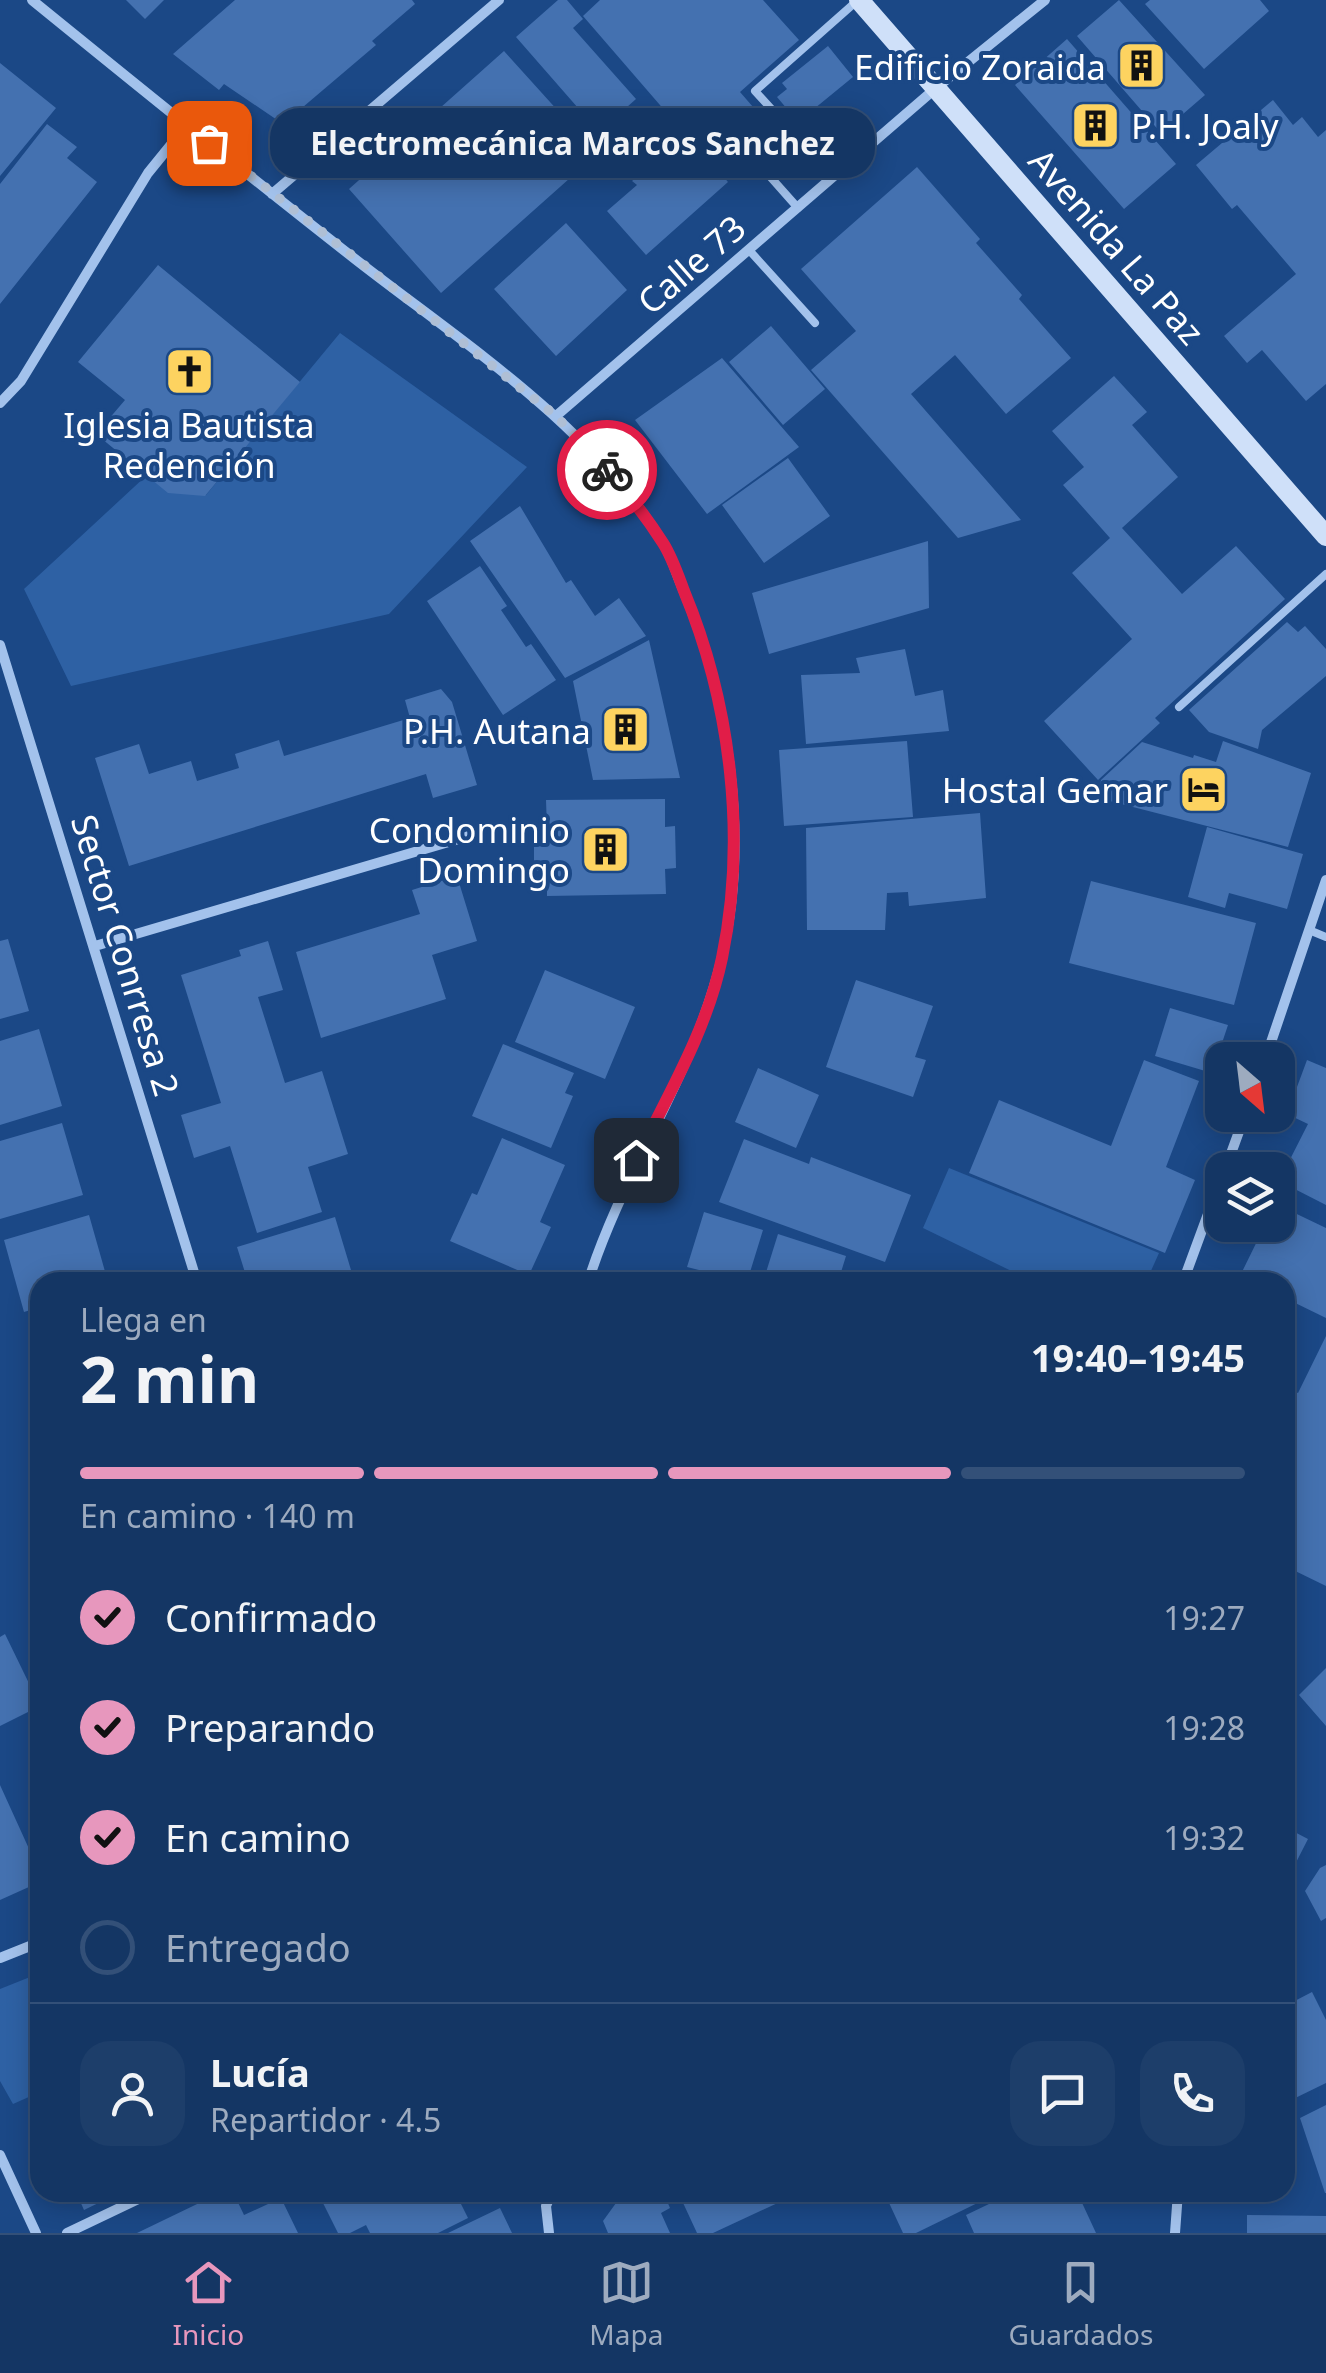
<!DOCTYPE html>
<html lang="es">
<head>
<meta charset="utf-8">
<style>
	body { margin:0; font-family:"Noto Sans",sans-serif; background:#1d3e6a; color:#f1f3f6; height:100vh; display:flex; flex-direction:column; font-size:38px; white-space:nowrap }
	* { box-sizing:border-box; margin:0 }
	p { font-size:32px; color:#9dabbf }
	.icon { flex:none; width:55px; height:55px; fill:none; stroke:currentColor; stroke-width:2; stroke-linecap:round; stroke-linejoin:round }
	.map { position:relative; flex:1; overflow:hidden }
	.panel { position:absolute; left:30px; top:1272px; width:1265px; height:930px; display:flex; flex-direction:column; background:#143664; border-radius:30px; box-shadow:0 5px 25px #0003,0 0 0 2px #335078 }
	.panel>* { flex:none }
	.needle { width:65px; rotate:152deg }
	.buttons { position:absolute; left:1205px; top:1042px; display:grid; gap:20px }
	.buttons a { display:grid; place-items:center; width:90px; height:90px; border-radius:20px; background:#143664; box-shadow:0 5px 25px #0003,0 0 0 2px #335078; font-size:50px }
	.pin { position:absolute; display:grid; place-items:center; width:85px; height:85px; color:#fff; margin:-42px; border-radius:20px; box-shadow:0 5px 15px #0006 }
	.courier { position:absolute; display:grid; place-items:center; width:100px; height:100px; margin:-50px; border:8px solid #e11d48; border-radius:50%; background:#fff; color:#222; box-shadow:0 2px 12px #0007 }
	.bubble { position:absolute; height:70px; border-radius:30px; background:#143664; box-shadow:0 5px 25px #0003,0 0 0 2px #335078; font-size:32px; font-weight:700; line-height:70px; text-align:center }
	.head em { font-style:normal; font-weight:700 }
	.head div { display:flex; flex-direction:column-reverse }
	.head { display:flex; align-items:center; justify-content:space-between; height:170px; padding:0 50px }
	h1 { font-size:65px; font-weight:700; line-height:75px }
	.bar { display:grid; grid-template-columns:repeat(4,1fr); gap:15px 10px; align-content:center; height:120px; padding:0 50px }
	.bar i { height:12px; border-radius:8px; background:#335078 }
	.bar .current { background:#e797bd }
	.bar p { grid-column:span 4 }
	.line { display:flex; align-items:center; gap:25px; padding:0 50px; border-top:2px solid #335078 }
	.line div { flex:1 }
	.round { display:grid; place-items:center; flex:none; width:105px; height:105px; border-radius:30px; background:#1d3e6a }
	ol { padding:0 50px; list-style:none }
	li { display:flex; align-items:center; gap:30px; height:110px }
	li p { margin-inline-start:auto }
	li .icon { padding:10px; border-radius:50%; background:#e797bd; color:#111; stroke-width:4 }
	li:last-child { color:#9dabbf }
	li i { width:55px; height:55px; border:5px solid #335078; border-radius:50% }
	.tab-bar { display:flex; justify-content:space-around; align-items:center; height:140px; border-top:2px solid #335078; background:#143664; font-size:28px; color:#9dabbf }
	.tab-bar a { display:grid; justify-items:center; gap:5px }
	.tab-bar .current { color:#e797bd }
	.map>svg:first-child { display:block }
</style>
</head>
<body>
<div class="map">
<svg width="1326" height="2233" viewBox="0 0 1326 2233">
	<rect width="100%" height="100%" fill="#1b4886"/>
	<path fill="#2e61a4" d="M340,333L527,467L389,614L71,686L24,589L147,475L206,495Z
		M949,1168L1159,1253L1146,1282H1034L923,1228Z
		M40,1973V2092L13,2104L0,2081V1989Z"/>
	<path fill="#4471b0" d="M126,0H164L145,19Z
		M235,0H412L415,4L372,41L376,45L283,124L224,84L219,90L173,54Z
		M558,0H567L583,19L573,28L636,99L599,132L516,37Z
		M600,0H763L799,40L740,92L760,115L732,139L712,116L688,136L728,182L646,255L607,211L637,185L632,181L685,134L583,16Z
		M1119,0L1205,95L1161,133L1077,36Z
		M1150,0H1260L1269,11L1204,69L1145,4Z
		M1067,39L1176,164L1124,209L1015,85Z
		M828,46L853,77L798,122L777,97L787,89L782,83Z
		M504,51L597,154L441,293L349,189Z
		M0,63L56,108L0,176Z
		M1273,100L1293,125L1302,117L1318,137L1326,130V384L1306,401L1262,350L1247,363L1224,336L1296,274L1237,205L1232,209L1196,165Z
		M47,124L77,147L67,158L97,182L0,304V184Z
		M917,167L980,239L976,243L1022,295L1019,299L1071,358L1006,414L955,355L911,394L1021,520L958,538L811,370L856,331L801,269Z
		M566,223L627,290L556,356L494,289Z
		M158,265L300,382L205,496L168,493L96,434L125,400L78,362Z
		M771,326L825,389L783,425L729,362Z
		M722,358L799,447L707,514L635,420Z
		M1114,376L1147,412L1132,425L1178,477L1122,528L1182,594L1236,546L1285,599L1155,718L1160,723L1098,780L1044,721L1132,639L1072,573L1110,538L1063,485L1084,467L1052,431Z
		M788,458L830,516L764,563L722,505Z
		M520,506L566,583L571,580L595,616L619,598L646,636L565,678L470,541Z
		M928,541L929,608L769,654L752,593Z
		M480,566L507,606L501,610L526,647L531,644L556,680L503,715L427,601Z
		M1287,622L1298,632L1305,626L1326,649V676L1262,730L1258,749L1209,732L1189,710Z
		M649,640L680,778L593,780L573,681Z
		M905,649L915,696L943,690L949,731L806,744L801,675L860,673L856,658Z
		M441,689L452,702L477,785L433,798L426,774L129,866L95,758L139,744L149,774L191,761L197,781L239,768L235,754L279,740L284,756L410,718L405,700Z
		M907,741L913,817L784,826L779,750Z
		M1223,741L1311,773L1288,847L1098,798L1101,780L1142,742L1193,758L1194,755L1216,762Z
		M665,799V827L675,826L676,868L665,869L666,894L547,896V871H534V829H547L546,800Z
		M980,813L986,898L909,906L908,892L887,893L885,930H807L806,828Z
		M1207,827L1303,854L1287,909L1229,893L1225,908L1188,897Z
		M457,876L477,941L432,955L446,999L321,1038L296,952L420,914L412,890Z
		M1091,881L1256,923L1234,1005L1069,963Z
		M8,939L29,1011L0,1019V941Z
		M268,941L283,990L258,997L285,1083L322,1071L348,1154L308,1167L322,1212L257,1233L230,1146L194,1158L181,1115L221,1103L181,975L241,956L239,950Z
		M545,970L635,1007L605,1079L515,1042Z
		M856,980L933,1006L915,1057L926,1060L913,1097L826,1067Z
		M1170,1008L1228,1025L1222,1043L1237,1048L1233,1060H1222V1076L1155,1056Z
		M39,1029L62,1106L0,1125V1041Z
		M503,1044L574,1073L565,1093L573,1096L551,1148L472,1116Z
		M1144,1060L1199,1081L1166,1167L1195,1180L1165,1253L969,1173L999,1100L1111,1146Z
		M1307,1060L1326,1068V1205L1279,1181L1308,1124L1287,1114Z
		M758,1068L819,1095L796,1148L735,1122Z
		M62,1123L83,1195L0,1219V1141Z
		M502,1138L565,1165L540,1222L551,1227L529,1275L450,1241L472,1193L477,1195Z
		M744,1139L809,1164L811,1157L911,1195L885,1262L719,1202Z
		M1278,1205L1326,1228V1318L1285,1298V1282H1253L1240,1276L1265,1225H1278Z
		M704,1212L763,1230L747,1282L687,1267Z
		M89,1215L108,1282H40V1307L24,1312L4,1240Z
		M335,1217L351,1270L330,1276L332,1282H248L237,1247Z
		M778,1234L846,1256L838,1282H763Z
		M40,1325V1359H39L30,1328Z
		M1326,1336V1586L1285,1566V1488L1288,1489L1291,1483L1285,1480V1387L1298,1393Z
		M5,1634L40,1706L0,1726V1637Z
		M1326,1668V1726L1299,1695Z
		M0,1785L40,1873V1882L0,1900Z
		M1285,1827L1308,1839L1285,1884Z
		M1326,1865V1918L1321,1921L1305,1891L1320,1868Z
		M1312,1992L1326,2020V2083L1285,2103V2006Z
		M1326,2105V2193H1325L1300,2118Z
		M76,2192H121L84,2210Z
		M222,2192H233L244,2215L281,2198L298,2233H137Z
		M334,2192H455L468,2218L438,2233H370L366,2225L350,2233H338L321,2199Z
		M624,2192H663L670,2208L661,2213L670,2233H608L603,2221Z
		M678,2192H778L782,2201L713,2233H697Z
		M884,2192H1000L916,2233H903Z
		M1014,2192H1077L1096,2233H974L966,2215Z
		M500,2208L512,2233H448Z
		M1247,2215L1326,2216V2233H1247Z"/>
	<g fill="none" stroke-linecap="round" stroke-linejoin="round">
		<path stroke="#a3c2ec" stroke-width="8" d="M858,0L755,91L796,136L842,112L872,145
			M743,146L798,208
			M749,250L815,323
			M1179,707L1326,574
			M1309,930L1326,937
			M1285,1355L1288,1356"/>
		<path stroke="#a3c2ec" stroke-width="10" d="M32,0C139,87 246,174 355,259C464,344 589,423 663,543C671,556 676,573 682,587C730,700 750,841 721,961C694,1073 623,1171 588,1282
			M272,194L499,0
			M0,403L21,381L148,173L187,125
			M556,416L936,88L1045,0
			M0,645L197,1282
			M95,946L469,836
			M1265,1060L1326,880
			M1225,1170L1245,1115
			M1183,1282L1222,1176
			M0,1958L40,1942
			M0,2155L36,2233
			M67,2233L153,2192
			M549,2233L546,2206L552,2192
			M1175,2233L1178,2192"/>
		<path stroke="#cfe0f9" stroke-width="20" d="M859,0L1326,536"/>
	</g>
	<g fill="none" stroke-linecap="round" stroke-linejoin="round">
		<path stroke="#afbfd5" stroke-width="10" stroke-dasharray="0 18" d="M209,143L556,416L607,470"/>
		<path stroke="#e11d48" stroke-width="12" d="M607,470C627,492 647,518 663,543C672,557 678,575 684,591C731,704 747,838 722,958C707,1030 668,1095 636,1160"/>
	</g>
	<defs>
		<symbol id="building-square" viewBox="-11 -11 22 22"><rect x="-9" y="-9" width="18" height="18" rx="4" fill="#fdd360" stroke="#1b4886"/><path d="M-4-6H4V6H1V3H-1V6H-4ZM-2.5-4.3h1.7v1.8h-1.7ZM.8-4.3h1.7v1.8H.8ZM-2.5-1h1.7V.8h-1.7ZM.8-1h1.7V.8H.8Z" fill="#111"/></symbol>
		<symbol id="church-square" viewBox="-11 -11 22 22"><rect x="-9" y="-9" width="18" height="18" rx="4" fill="#fdd360" stroke="#1b4886"/><path d="M-1.2-6h2.4v3.5h3.3v2.4h-3.3V6h-2.4V-.1h-3.3v-2.4h3.3Z" fill="#111"/></symbol>
		<symbol id="hotel-square" viewBox="-11 -11 22 22"><rect x="-9" y="-9" width="18" height="18" rx="4" fill="#fdd360" stroke="#1b4886"/><path d="M-6-4.5h1.5V1H6V5H4.5V3h-9V5H-6ZM-4 0a1.8 1.8 0 1 1 3.6 0ZM.5 0V-2.5h3Q6-2.5 6 0Z" fill="#111"/></symbol>
	</defs>
	<g fill-rule="evenodd">
		<use href="#building-square" x="1114" y="38" width="55" height="55"/>
		<use href="#building-square" x="1068" y="98" width="55" height="55"/>
		<use href="#church-square" x="162" y="344" width="55" height="55"/>
		<use href="#building-square" x="598" y="702" width="55" height="55"/>
		<use href="#hotel-square" x="1176" y="762" width="55" height="55"/>
		<use href="#building-square" x="578" y="822" width="55" height="55"/>
	</g>
	<g text-anchor="middle" dominant-baseline="central" stroke-width="8" stroke-linejoin="round" paint-order="stroke">
		<g font-size="35" fill="#fff" stroke="#1b4886" text-anchor="end">
			<text x="1106" y="66">Edificio Zoraida</text>
			<text x="1131" y="125" text-anchor="start">P.H. Joaly</text>
			<text x="189" y="424" text-anchor="middle">Iglesia Bautista<tspan x="189" dy="40">Redención</tspan></text>
			<text x="591" y="730">P.H. Autana</text>
			<text x="1168" y="789">Hostal Gemar</text>
			<text x="570" y="829">Condominio<tspan x="570" dy="40">Domingo</tspan></text>
		</g>
		<g font-size="35" fill="#fff" stroke="#1b4886">
			<text transform="translate(1117 246) rotate(49)">Avenida La Paz</text>
			<text transform="translate(691 264) rotate(-41)">Calle 73</text>
			<text transform="translate(126 955) rotate(73)">Sector Conrresa 2</text>
		</g>
	</g>
</svg>
<div class="buttons">
<a><svg class="needle" viewBox="-14 -14 28 28"><path d="M0-13l5 13h-10z" fill="#e53935"/><path d="M0 13l5-13h-10z" fill="#9dabbf"/></svg></a>
<a><svg class="icon" aria-label="layers" viewBox="0 0 24 24"><path d="M12 4l9 5-9 5-9-5zM3 14l9 5 9-5"/></svg></a>
</div>
<div class="pin" style="left:209px;top:143px;background:#ea580c"><svg class="icon" aria-label="bag" viewBox="0 0 24 24"><path d="M5 8h14l-1 12H6zM9 8a3 3 0 0 1 6 0"/></svg></div>
<div class="pin" style="left:636px;top:1160px;background:#1f2937"><svg class="icon" aria-label="home" viewBox="0 0 24 24"><path d="M3 11l9-7 9 7M6 9v11h12V9"/></svg></div>
<div class="courier" style="left:607px;top:470px"><svg class="icon" aria-label="bike" viewBox="0 0 24 24"><circle cx="6" cy="16" r="4"/><circle cx="18" cy="16" r="4"/><path d="M6 16l4-8h5l3 8M10 8l3 8H6M13 5h3"/></svg></div>
<div class="bubble" style="left:270px;top:108px;width:605px">Electromecánica Marcos Sanchez</div>
<section class="panel">
<div class="head"><div><h1>2 min</h1><p>Llega en</p></div><em>19:40–19:45</em></div>
<div class="bar"><i class="current"></i><i class="current"></i><i class="current"></i><i></i><p>En camino · 140 m</p></div>
<ol>
<li><svg class="icon" aria-label="check" viewBox="0 0 24 24"><path d="M5 12l5 5 9-10"/></svg>Confirmado<p>19:27</p></li>
<li><svg class="icon" aria-label="check" viewBox="0 0 24 24"><path d="M5 12l5 5 9-10"/></svg>Preparando<p>19:28</p></li>
<li><svg class="icon" aria-label="check" viewBox="0 0 24 24"><path d="M5 12l5 5 9-10"/></svg>En camino<p>19:32</p></li>
<li><i></i>Entregado</li>
</ol>
<div class="line" style="height:180px"><a class="round"><svg class="icon" aria-label="person" viewBox="0 0 24 24"><circle cx="12" cy="8" r="4"/><path d="M4 21q1-7 8-7t8 7"/></svg></a><div><b>Lucía</b><p>Repartidor · 4.5</p></div><a class="round"><svg class="icon" aria-label="chat" viewBox="0 0 24 24"><path d="M4 5h16v11H9l-5 4z"/></svg></a><a class="round"><svg class="icon" aria-label="phone" viewBox="0 0 24 24"><path d="M5 4h4l2 5-3 2q2 4 5 5l2-3 5 2v4C11 20 4 13 5 4z"/></svg></a></div>
</section>
</div>
<nav class="tab-bar">
<a class="current"><svg class="icon" aria-label="home" viewBox="0 0 24 24"><path d="M3 11l9-7 9 7M6 9v11h12V9"/></svg>Inicio</a>
<a><svg class="icon" aria-label="map" viewBox="0 0 24 24"><path d="M3 6l6-2 6 2 6-2v14l-6 2-6-2-6 2zM9 4v14M15 6v14"/></svg>Mapa</a>
<a><svg class="icon" aria-label="saved" viewBox="0 0 24 24"><path d="M7 4h10v16l-5-4-5 4z"/></svg>Guardados</a>
</nav>
</body>
</html>
